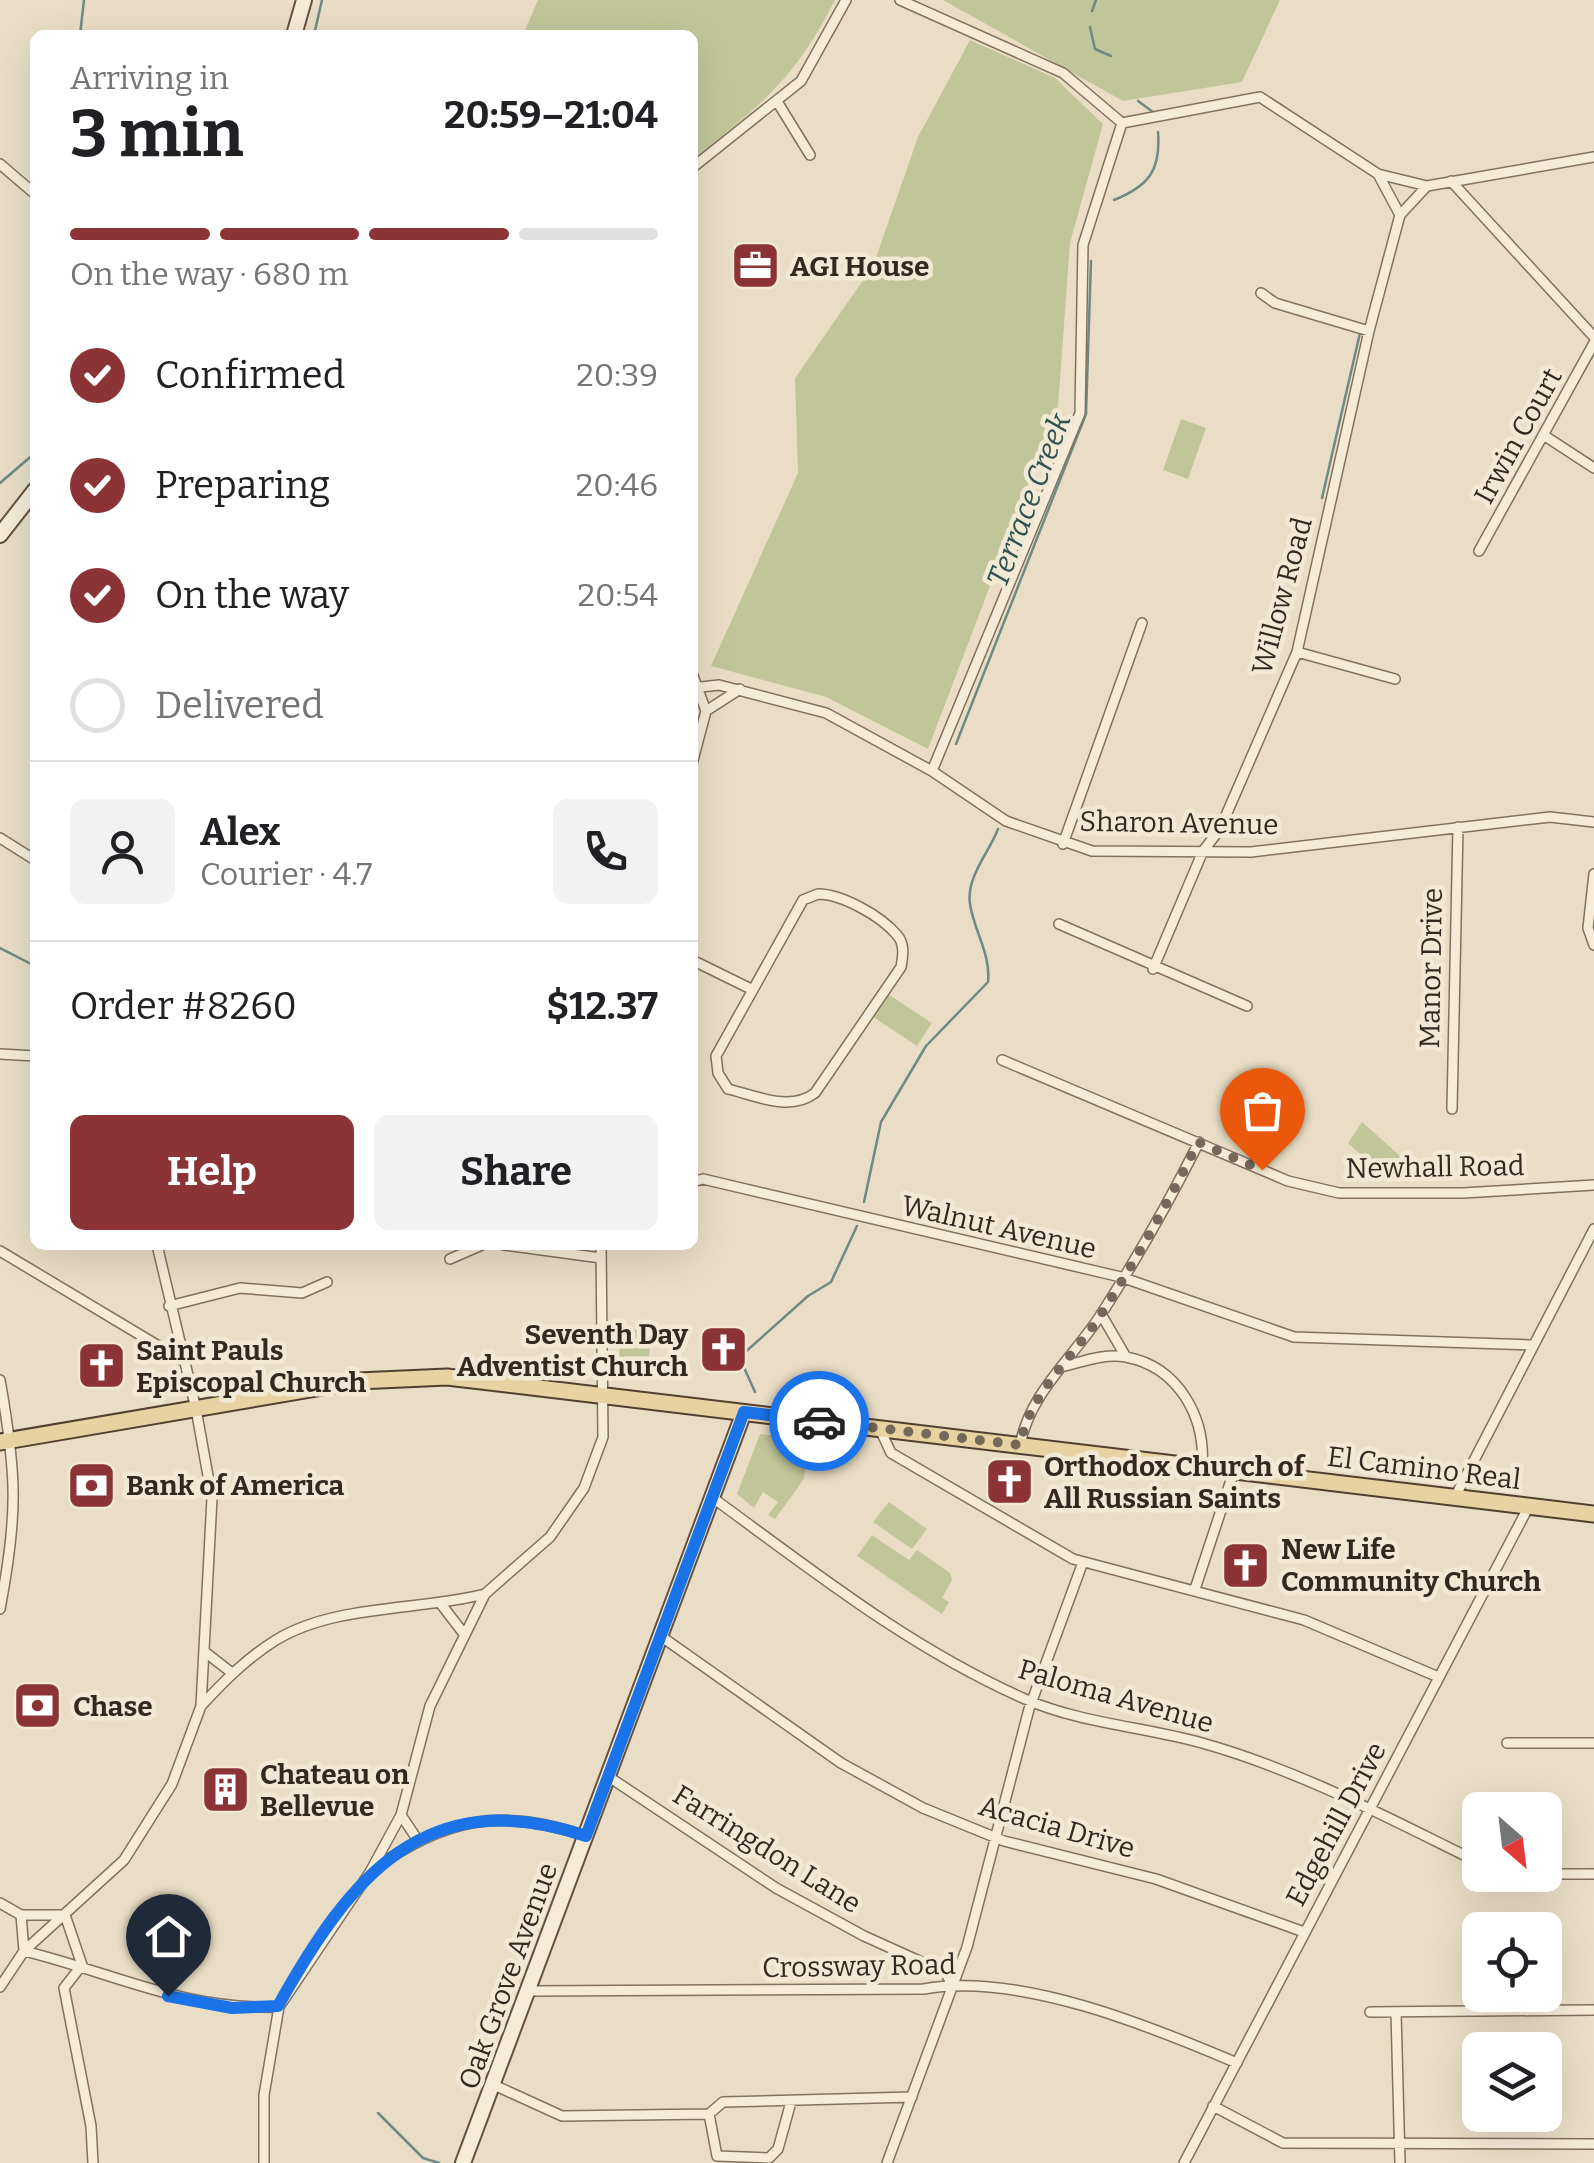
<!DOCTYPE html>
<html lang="en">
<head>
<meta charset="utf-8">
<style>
	body { margin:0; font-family:Bitter,serif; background:#f2f2f2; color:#202124; height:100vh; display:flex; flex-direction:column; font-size:38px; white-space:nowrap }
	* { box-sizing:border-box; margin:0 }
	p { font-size:32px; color:#757577 }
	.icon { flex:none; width:55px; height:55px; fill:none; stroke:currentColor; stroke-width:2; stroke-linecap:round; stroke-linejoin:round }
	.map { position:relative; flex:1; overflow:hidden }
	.drawer { position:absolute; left:30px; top:30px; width:668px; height:1220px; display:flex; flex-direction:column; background:#fff; border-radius:15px; box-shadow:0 10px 40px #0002 }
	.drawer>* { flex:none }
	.needle { width:65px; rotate:152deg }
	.fabs { position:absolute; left:1462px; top:1792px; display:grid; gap:20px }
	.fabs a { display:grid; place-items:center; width:100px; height:100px; border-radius:15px; background:#fff; box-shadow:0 10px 40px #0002; font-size:50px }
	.pin { position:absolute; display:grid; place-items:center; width:85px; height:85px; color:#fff; margin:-102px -42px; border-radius:50% 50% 50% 0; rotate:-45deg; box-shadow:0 0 10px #0007 }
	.pin .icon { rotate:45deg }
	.courier { position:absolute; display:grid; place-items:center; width:100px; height:100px; margin:-50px; border:8px solid #1a73e8; border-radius:50%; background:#fff; color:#222; box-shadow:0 2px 12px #0007 }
	.head em { font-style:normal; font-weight:700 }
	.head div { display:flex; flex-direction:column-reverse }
	.head { display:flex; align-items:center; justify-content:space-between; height:170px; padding:0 40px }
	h1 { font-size:65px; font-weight:700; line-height:75px }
	.bar { display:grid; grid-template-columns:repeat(4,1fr); gap:15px 10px; align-content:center; height:120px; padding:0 40px }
	.bar i { height:12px; border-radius:8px; background:#e0e0e0 }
	.bar .selected { background:#8b3335 }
	.bar p { grid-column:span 4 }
	.line { display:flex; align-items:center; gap:25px; padding:0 40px; border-top:2px solid #e0e0e0 }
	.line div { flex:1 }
	.round { display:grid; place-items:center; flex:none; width:105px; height:105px; border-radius:15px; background:#f2f2f2 }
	ol { padding:0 40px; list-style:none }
	li { display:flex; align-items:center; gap:30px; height:110px }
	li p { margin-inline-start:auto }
	li .icon { padding:10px; border-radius:50%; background:#8b3335; color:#fff; stroke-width:4 }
	li:last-child { color:#757577 }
	li i { width:55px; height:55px; border:5px solid #e0e0e0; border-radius:50% }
	.action { display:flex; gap:20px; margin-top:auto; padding:20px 40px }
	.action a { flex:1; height:115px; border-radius:15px; background:#8b3335; color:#fff; font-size:40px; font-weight:700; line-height:115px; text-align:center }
	.action a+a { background:#f2f2f2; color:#202124 }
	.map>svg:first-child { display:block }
</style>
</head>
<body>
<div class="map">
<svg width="1594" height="2163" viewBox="0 0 1594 2163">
	<rect width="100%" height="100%" fill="#e9dec5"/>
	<path fill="#c1c69a" d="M538,0H835C795,80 760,105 693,160L692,35H523Z
		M943,0H1280L1242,82L1123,101Z
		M970,40L1055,78L1103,124L1070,243L1058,407L928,749L826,697L711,666L798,473L795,378L873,266L918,137Z
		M1181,419L1206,428L1188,479L1163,470Z
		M888,994L932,1023L917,1046L873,1017Z
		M1362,1122L1399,1155L1400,1160L1385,1177L1348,1143Z
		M620,1327L652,1331L647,1374L619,1372Z
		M760,1434L809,1439L804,1479L775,1519L768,1515L778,1502L763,1492L754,1508L737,1494Z
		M889,1502L927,1529L912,1549L873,1522Z
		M872,1535L909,1560L917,1550L950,1573L952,1580L942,1598L949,1602L942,1614L857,1556Z"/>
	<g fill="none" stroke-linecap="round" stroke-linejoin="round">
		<path stroke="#6e8a83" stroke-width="2.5" d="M1092,11L1096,0
			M1090,27L1095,49L1111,56
			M80,35L84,0
			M314,35L322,0
			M1138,101L1153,112
			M33,118L35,96
			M1114,200C1149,186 1161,170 1158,132
			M0,483L35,453
			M1322,498L1360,333
			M956,744L1086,414L1091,261
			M0,948L35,966
			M864,1202L881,1122L926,1046L988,982C991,954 974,931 970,904C966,877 989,853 998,829
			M105,1245L106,1247
			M755,1392L741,1361L742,1355L808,1296L831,1282L857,1226
			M378,2113L423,2158L439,2163"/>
		<defs>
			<path id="street" d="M900,0L1063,73L1122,123L1260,97L1378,174L1427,186L1594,157
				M778,103L810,155
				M0,164L35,194
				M692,168L801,81L846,0
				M1378,174L1400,215
				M1451,181L1594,337
				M1261,293L1275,303L1369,331
				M1545,436L1594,468
				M1479,551L1594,343
				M1297,652L1395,679
				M692,673L706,711L692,764
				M692,688L719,685L826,713L932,771L1006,821L1092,851L1251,852L1550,817L1594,822
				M706,711L740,689
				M932,771L1080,413L1083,245L1122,123
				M0,838L35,860
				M1063,844L1142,623
				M1594,874L1588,928L1594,945
				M818,894C842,894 881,916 897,935C905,944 903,956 901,967L815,1093C790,1112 757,1096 728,1089L718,1073L716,1056L803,900Z
				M1059,924L1247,1006
				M692,960L751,989
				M1153,969L1203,851L1220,829L1297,652L1369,331L1400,215L1427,186
				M0,1054L35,1056
				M1002,1060L1288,1181L1339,1193H1463L1594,1185
				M1452,1109L1458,827
				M692,1182L703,1179L1121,1277L1294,1337L1531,1345
				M504,1245L601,1258
				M0,1251L182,1360
				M450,1259L482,1245
				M169,1306L240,1288L302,1293L327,1282
				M1101,1314L1126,1357
				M1065,1366C1084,1361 1106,1353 1126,1357C1179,1367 1206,1418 1202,1467
				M0,1380C17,1475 18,1515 0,1609
				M880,1429L891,1453L1073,1559L1304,1620L1436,1676
				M1020,1445C1030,1393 1071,1360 1100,1316C1136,1260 1169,1202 1199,1142
				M1455,1497L1594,1229
				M713,1498C813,1571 911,1649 1025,1699C1079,1723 1145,1727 1202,1743C1299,1770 1390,1819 1480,1863
				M1195,1589L1234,1471
				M441,1604L464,1634
				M662,1637L841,1763L923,1808L1004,1841L1156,1879L1304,1932
				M205,1652L232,1673
				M201,1706C224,1681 247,1658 276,1640C335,1604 419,1611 485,1594
				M1507,1743H1594
				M609,1777L776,1888L864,1936L946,1973L951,1984
				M401,1815L417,1839
				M372,1870C447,1818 498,1807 586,1836
				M1545,1874H1594
				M0,1903L21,1915H65L82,1965
				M21,1915L24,1951C114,1973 182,2010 279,2007
				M82,1965L64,1988L91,2126L93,2163
				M0,1987L24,1951L124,1860L172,1784L201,1706L212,1498L196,1409L157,1245
				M529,1991L924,1989C1019,1972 1150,2026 1237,2063
				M1370,2012L1594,2010
				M1396,2012L1400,2163
				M494,2085L562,2116L709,2114
				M1213,2106L1283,2143L1594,2144
				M709,2114L723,2102L912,2097
				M709,2114L717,2156L769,2158L778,2149L791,2102
				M264,2163V2095L279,2007L370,1872L401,1815L430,1706L485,1594L550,1537L584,1488L603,1437L601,1245
				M887,2163L967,1947L1029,1709L1083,1562
				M1184,2163L1529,1506"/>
			<path id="secondary" d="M294,35L304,0
				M0,535L35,490
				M463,2163L744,1412"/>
			<path id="primary" d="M0,1442L358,1381L447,1377L1594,1514"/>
		</defs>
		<use href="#street" stroke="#82715d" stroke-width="12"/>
		<use href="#secondary" stroke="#645240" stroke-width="18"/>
		<use href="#primary" stroke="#503f31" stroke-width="19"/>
		<use href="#street" stroke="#f5ecd7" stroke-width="9"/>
		<use href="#secondary" stroke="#f5ecd7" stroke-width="14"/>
		<use href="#primary" stroke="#e8d2a1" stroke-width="15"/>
	</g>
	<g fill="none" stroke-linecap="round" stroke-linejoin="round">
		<path stroke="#736859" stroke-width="10" stroke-dasharray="0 18" d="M819,1421L1020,1445C1030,1393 1071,1360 1100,1316C1136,1260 1169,1202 1198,1142L1262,1170"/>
		<path stroke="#1a73e8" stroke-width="12" d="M168,1996L232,2008L278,2006C350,1877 425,1782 586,1836L744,1412L819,1421"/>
	</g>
	<defs>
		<symbol id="office-square" viewBox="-11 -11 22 22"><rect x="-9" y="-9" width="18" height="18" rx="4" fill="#8b3335" stroke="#f1e9d4"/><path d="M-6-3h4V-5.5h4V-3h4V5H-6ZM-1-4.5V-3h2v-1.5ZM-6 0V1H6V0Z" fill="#fff"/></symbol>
		<symbol id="church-square" viewBox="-11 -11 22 22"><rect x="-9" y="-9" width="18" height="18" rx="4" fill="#8b3335" stroke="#f1e9d4"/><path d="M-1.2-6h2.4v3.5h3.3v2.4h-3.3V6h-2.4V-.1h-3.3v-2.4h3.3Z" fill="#fff"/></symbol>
		<symbol id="bank-square" viewBox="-11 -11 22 22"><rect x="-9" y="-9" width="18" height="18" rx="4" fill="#8b3335" stroke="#f1e9d4"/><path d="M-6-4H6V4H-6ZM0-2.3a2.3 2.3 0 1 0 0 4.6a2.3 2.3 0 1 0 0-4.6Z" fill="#fff"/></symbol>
		<symbol id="building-square" viewBox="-11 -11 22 22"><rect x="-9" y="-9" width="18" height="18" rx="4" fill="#8b3335" stroke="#f1e9d4"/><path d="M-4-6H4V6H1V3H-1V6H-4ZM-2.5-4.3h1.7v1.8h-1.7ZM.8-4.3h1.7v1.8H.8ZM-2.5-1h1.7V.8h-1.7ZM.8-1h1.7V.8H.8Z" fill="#fff"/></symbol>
	</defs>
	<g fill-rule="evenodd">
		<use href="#office-square" x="728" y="238" width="55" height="55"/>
		<use href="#church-square" x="696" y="1322" width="55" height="55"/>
		<use href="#church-square" x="74" y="1338" width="55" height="55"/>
		<use href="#church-square" x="982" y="1454" width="55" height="55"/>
		<use href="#bank-square" x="64" y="1458" width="55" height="55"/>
		<use href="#church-square" x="1218" y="1538" width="55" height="55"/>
		<use href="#bank-square" x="10" y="1678" width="55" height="55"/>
		<use href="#building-square" x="198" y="1762" width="55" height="55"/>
	</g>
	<g text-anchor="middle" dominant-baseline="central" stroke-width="9" stroke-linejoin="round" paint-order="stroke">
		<g font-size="28" font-weight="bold" fill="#34291f" stroke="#f1e9d4" text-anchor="start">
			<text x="790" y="266">AGI House</text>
			<text x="688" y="1334" text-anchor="end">Seventh Day<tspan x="688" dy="32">Adventist Church</tspan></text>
			<text x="136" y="1350">Saint Pauls<tspan x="136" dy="32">Episcopal Church</tspan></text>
			<text x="1044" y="1466">Orthodox Church of<tspan x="1044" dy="32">All Russian Saints</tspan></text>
			<text x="126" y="1485">Bank of America</text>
			<text x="1281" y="1549">New Life<tspan x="1281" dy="32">Community Church</tspan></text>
			<text x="73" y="1706">Chase</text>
			<text x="260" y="1774">Chateau on<tspan x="260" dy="32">Bellevue</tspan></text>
		</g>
		<g font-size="28" fill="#34291f" stroke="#f1e9d4">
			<text transform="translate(1518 436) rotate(-61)">Irwin Court</text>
			<text transform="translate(1282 596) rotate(-75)">Willow Road</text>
			<text transform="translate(1179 823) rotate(1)">Sharon Avenue</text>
			<text transform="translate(1431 968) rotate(-89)">Manor Drive</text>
			<text transform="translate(1435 1167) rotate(-1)">Newhall Road</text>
			<text transform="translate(999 1227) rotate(13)">Walnut Avenue</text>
			<text transform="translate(1424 1468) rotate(7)">El Camino Real</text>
			<text transform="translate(1116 1696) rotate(16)">Paloma Avenue</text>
			<text transform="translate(1336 1824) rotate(-62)">Edgehill Drive</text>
			<text transform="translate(1057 1827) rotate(16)">Acacia Drive</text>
			<text transform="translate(767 1849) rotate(32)">Farringdon Lane</text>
			<text transform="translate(859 1966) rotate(-1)">Crossway Road</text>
			<text transform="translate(508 1976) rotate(-70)">Oak Grove Avenue</text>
		</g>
		<g font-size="30" font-style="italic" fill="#305250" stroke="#f1e9d4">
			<text transform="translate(1029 500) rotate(-69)">Terrace Creek</text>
		</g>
	</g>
</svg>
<div class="fabs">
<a><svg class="needle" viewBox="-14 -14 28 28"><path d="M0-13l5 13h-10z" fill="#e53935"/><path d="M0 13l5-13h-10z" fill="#757577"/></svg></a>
<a><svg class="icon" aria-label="locate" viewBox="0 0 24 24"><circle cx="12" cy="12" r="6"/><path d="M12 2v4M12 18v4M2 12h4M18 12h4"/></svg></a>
<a><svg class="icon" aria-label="layers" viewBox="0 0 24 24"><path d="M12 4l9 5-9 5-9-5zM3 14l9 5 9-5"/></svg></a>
</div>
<div class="pin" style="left:1262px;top:1170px;background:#ea580c"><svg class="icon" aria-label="bag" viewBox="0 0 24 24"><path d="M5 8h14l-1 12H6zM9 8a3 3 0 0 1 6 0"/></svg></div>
<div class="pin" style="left:168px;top:1996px;background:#1f2937"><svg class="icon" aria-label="home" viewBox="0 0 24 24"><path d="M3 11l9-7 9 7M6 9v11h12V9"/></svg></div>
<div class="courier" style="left:819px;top:1421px"><svg class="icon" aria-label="car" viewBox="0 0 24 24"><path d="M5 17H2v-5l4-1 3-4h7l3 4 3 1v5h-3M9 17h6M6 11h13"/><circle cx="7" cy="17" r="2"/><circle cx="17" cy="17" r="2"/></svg></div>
<section class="drawer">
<div class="head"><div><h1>3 min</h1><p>Arriving in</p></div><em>20:59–21:04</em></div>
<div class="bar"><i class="selected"></i><i class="selected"></i><i class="selected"></i><i></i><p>On the way · 680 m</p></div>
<ol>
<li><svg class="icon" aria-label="check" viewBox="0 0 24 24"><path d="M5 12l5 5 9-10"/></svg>Confirmed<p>20:39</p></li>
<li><svg class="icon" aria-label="check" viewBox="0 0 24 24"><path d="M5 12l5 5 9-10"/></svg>Preparing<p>20:46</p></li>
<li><svg class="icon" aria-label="check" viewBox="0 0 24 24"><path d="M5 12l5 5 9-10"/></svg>On the way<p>20:54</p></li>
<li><i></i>Delivered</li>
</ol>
<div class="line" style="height:180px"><a class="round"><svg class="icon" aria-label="person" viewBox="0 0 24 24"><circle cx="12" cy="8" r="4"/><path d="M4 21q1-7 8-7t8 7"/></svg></a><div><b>Alex</b><p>Courier · 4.7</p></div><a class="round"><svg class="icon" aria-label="phone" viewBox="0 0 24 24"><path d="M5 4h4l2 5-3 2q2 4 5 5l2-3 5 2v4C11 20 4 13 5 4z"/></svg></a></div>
<div class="line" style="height:130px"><div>Order #8260</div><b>$12.37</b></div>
<div class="action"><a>Help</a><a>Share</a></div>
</section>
</div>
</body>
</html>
